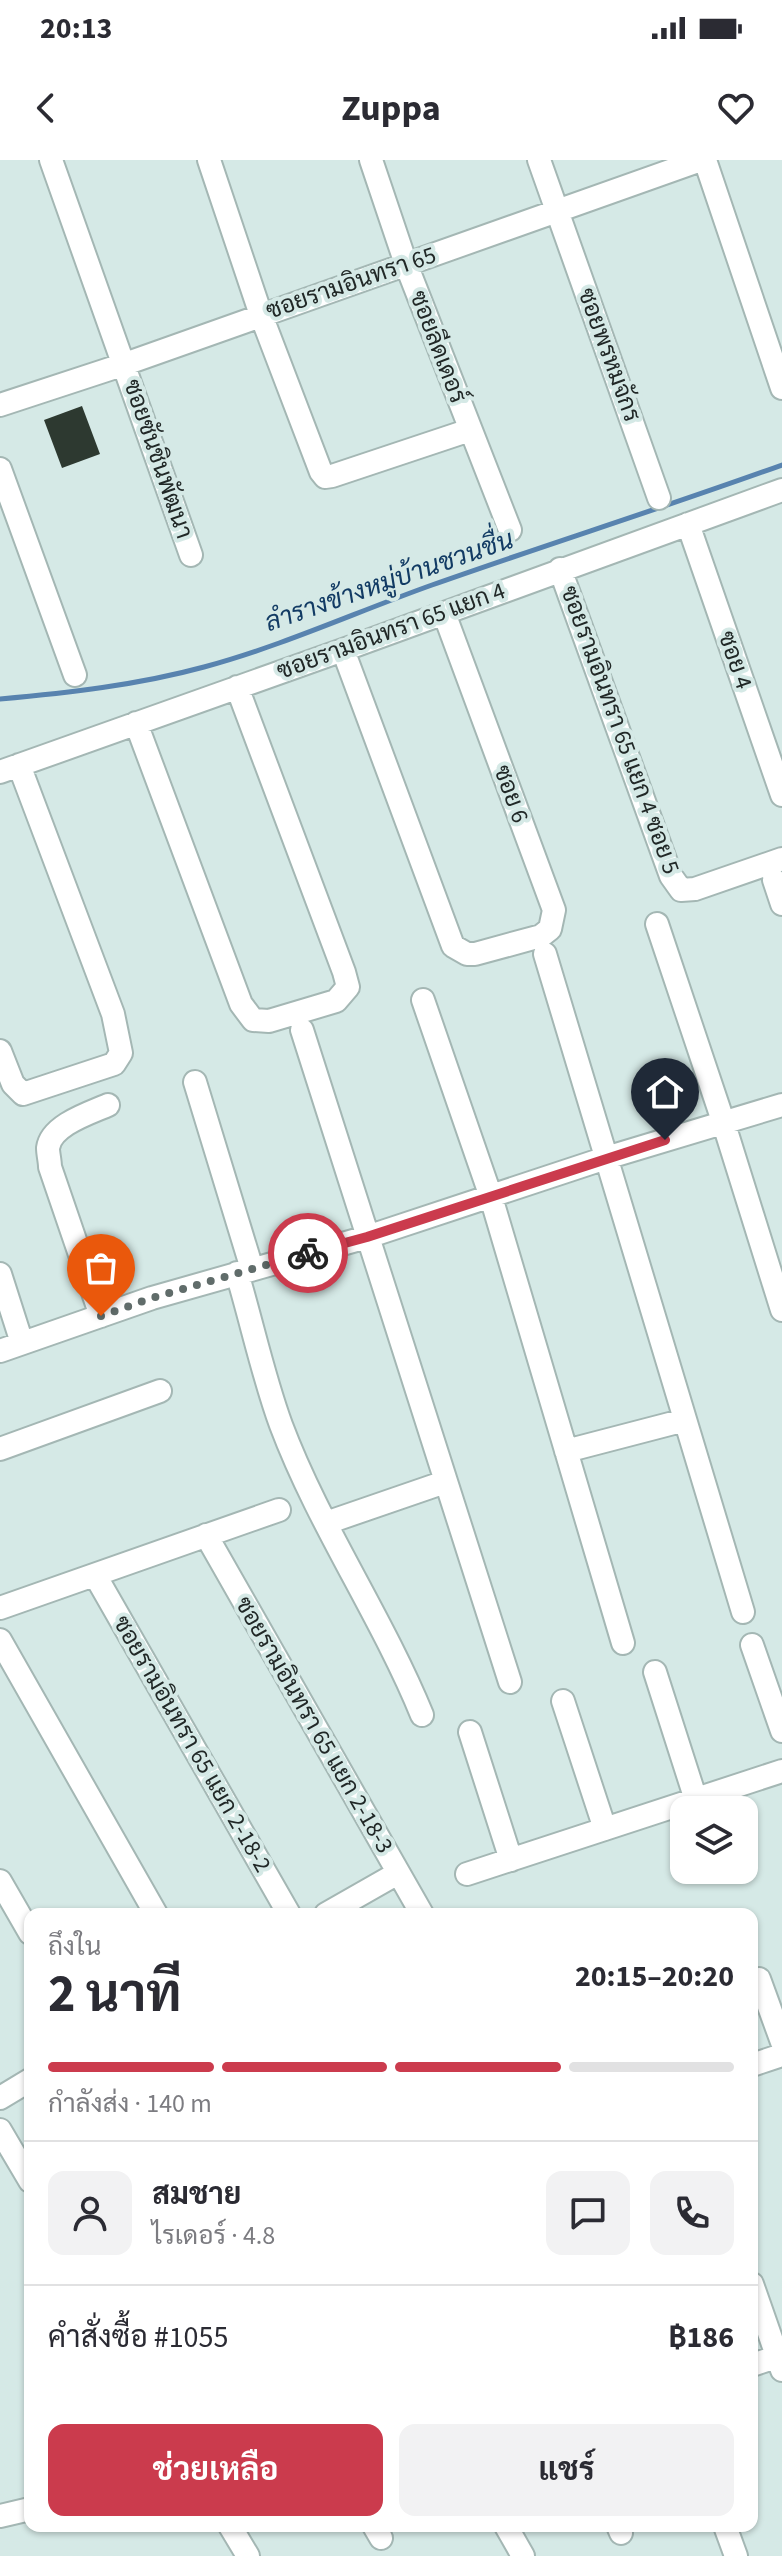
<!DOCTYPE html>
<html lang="th">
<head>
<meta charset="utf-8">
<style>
	body { margin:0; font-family:"Source Sans 3",Sarabun,sans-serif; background:#f2f2f3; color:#2b2b33; height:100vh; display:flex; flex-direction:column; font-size:30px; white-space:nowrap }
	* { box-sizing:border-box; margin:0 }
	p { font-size:26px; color:#7c7c81 }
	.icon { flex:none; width:44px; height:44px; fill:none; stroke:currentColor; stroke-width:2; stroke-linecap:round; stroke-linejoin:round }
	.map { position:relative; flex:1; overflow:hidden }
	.side { position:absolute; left:24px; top:1748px; width:734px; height:624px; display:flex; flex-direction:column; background:#fff; border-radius:16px; box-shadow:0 2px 6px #0004 }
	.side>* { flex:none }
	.controls { position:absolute; left:670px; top:1636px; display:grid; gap:16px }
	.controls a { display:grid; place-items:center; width:88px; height:88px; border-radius:16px; background:#fff; box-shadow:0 2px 6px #0004; font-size:40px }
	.pin { position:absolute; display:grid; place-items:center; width:68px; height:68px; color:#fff; margin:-82px -34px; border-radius:50% 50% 50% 0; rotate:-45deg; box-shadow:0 0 8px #0007 }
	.pin .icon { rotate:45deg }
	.courier { position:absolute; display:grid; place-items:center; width:80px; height:80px; margin:-40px; border:6px solid #cb3b4d; border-radius:50%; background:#fff; color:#222; box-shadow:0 2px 10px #0007 }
	.overview em { font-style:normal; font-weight:700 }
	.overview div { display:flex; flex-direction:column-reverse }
	.overview { display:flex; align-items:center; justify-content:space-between; height:136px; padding:0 24px }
	h1 { font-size:52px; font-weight:700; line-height:60px }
	.bar { display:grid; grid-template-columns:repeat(4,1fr); gap:12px 8px; align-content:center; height:96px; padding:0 24px }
	.bar i { height:10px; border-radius:6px; background:#e1e1e2 }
	.bar .selected { background:#cb3b4d }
	.bar p { grid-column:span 4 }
	.line { display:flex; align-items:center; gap:20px; padding:0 24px; border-top:2px solid #e1e1e2 }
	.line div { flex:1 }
	.round { display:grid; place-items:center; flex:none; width:84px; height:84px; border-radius:16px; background:#f2f2f3 }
	.cta { display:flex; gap:16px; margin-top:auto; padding:16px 24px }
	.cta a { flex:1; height:92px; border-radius:16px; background:#cb3b4d; color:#fff; font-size:32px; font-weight:700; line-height:92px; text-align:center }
	.cta a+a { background:#f2f2f3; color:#2b2b33 }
	.status { display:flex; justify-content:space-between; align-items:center; height:56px; padding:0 40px; background:#fff; direction:ltr }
	.status svg { height:22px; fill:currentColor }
	header { display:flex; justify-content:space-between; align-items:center; height:104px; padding:0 24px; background:#fff; font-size:36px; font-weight:700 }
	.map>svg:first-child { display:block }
</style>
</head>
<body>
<div class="status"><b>20:13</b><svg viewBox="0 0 49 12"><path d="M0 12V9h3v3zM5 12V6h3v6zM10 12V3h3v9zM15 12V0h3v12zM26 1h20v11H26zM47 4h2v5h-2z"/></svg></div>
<header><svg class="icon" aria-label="back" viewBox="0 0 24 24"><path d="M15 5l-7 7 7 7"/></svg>Zuppa<svg class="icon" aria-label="heart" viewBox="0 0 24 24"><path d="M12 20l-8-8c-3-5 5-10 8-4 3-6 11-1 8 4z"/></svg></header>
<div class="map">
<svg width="782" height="2396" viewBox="0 0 782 2396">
	<rect width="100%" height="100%" fill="#d5e9e6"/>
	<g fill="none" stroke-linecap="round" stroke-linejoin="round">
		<path stroke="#5883af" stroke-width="5" d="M0,539C67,533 138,525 204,507C282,486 356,452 432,425C548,384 666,347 782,305"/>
	</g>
	<path fill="#2d3930" d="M82,246L100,294L62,308L44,260Z"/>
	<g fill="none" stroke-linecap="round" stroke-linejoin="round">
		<defs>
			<path id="minor" d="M51,0L191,395
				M209,0L261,155L321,312L325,317L332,316L470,270
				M371,0L406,104L510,370
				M539,0L659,338
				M705,0L782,228
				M0,245L125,204L701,0
				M0,309L75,515
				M688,364L782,635
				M560,409L671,716L681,730L695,729L782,699
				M343,490L453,786L467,794H475L541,776L550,769L554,750L444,453
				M136,563L241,844L253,860L269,861L336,841L348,827L344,812L237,527
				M0,612L343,490L782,330
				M774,720L782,744
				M657,764L723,961L782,1150
				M545,794L743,1452
				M423,840L491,1037L623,1483
				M302,870L510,1522
				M0,891L13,924L23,934L114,904L121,893L113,854L19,605
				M195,922L252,1109
				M237,1113C252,1163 263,1216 281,1265C319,1366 381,1455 422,1555
				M0,1114L22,1183
				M101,1156L50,1007C50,1001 48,994 48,988C51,965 90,953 108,945
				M0,1191L152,1138L367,1077L606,998L782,945
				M0,1289L160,1231
				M566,1291L685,1260
				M326,1363L445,1322
				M206,1375L422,1754
				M95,1415L289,1754
				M0,1448L279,1350
				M0,1480L156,1754
				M752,1485L782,1571
				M655,1512L696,1640
				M563,1541L605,1669
				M470,1572L511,1700
				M467,1714L782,1611
				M0,1721L30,1773
				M326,1754L398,1713
				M759,1819L782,1882
				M752,1905L782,1895
				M0,1938L30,1920
				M0,1970L30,2021
				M752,2124L782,2210
				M752,2205L782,2195
				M0,2356L30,2349
				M230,2366L248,2396
				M374,2366L381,2378
				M506,2366L523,2396
				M618,2366L621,2373
				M725,2366L736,2396"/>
		</defs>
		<use href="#minor" stroke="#a4b7b4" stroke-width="26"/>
		<use href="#minor" stroke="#fff" stroke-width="22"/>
	</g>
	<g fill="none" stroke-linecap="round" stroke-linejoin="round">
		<path stroke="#606c6a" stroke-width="8" stroke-dasharray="0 14.4" d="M101,1156L152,1138L308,1093"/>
		<path stroke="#cb3b4d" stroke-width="10" d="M308,1093L367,1077L665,980"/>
	</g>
	<g text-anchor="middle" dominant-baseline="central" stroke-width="8" stroke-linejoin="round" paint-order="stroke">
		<g font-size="24" fill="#212827" stroke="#d5e9e6">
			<text transform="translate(351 123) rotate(-19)">ซอยรามอินทรา 65</text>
			<text transform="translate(438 187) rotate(69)">ซอยลีดเดอร์</text>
			<text transform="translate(609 195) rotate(70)">ซอยพรหมจักร</text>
			<text transform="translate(158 299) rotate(71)">ซอยซันชินพัฒนา</text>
			<text transform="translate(391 471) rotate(-20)">ซอยรามอินทรา 65 แยก 4</text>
			<text transform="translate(735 500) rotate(71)">ซอย 4</text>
			<text transform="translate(620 570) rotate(70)">ซอยรามอินทรา 65 แยก 4 ซอย 5</text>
			<text transform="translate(511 634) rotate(70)">ซอย 6</text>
			<text transform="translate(314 1565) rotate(60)">ซอยรามอินทรา 65 แยก 2-18-3</text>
			<text transform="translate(192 1584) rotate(60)">ซอยรามอินทรา 65 แยก 2-18-2</text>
		</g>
		<g font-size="26" font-style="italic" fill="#123b64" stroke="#d5e9e6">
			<text transform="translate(389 421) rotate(-19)">ลำรางข้างหมู่บ้านชวนชื่น</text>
		</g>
	</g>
</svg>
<div class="controls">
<a><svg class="icon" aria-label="layers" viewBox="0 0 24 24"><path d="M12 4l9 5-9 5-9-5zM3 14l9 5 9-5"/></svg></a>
</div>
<div class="pin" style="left:101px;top:1156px;background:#ea580c"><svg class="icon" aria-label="bag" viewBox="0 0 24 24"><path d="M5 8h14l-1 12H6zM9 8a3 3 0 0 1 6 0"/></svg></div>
<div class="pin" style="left:665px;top:980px;background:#1f2937"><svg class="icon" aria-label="home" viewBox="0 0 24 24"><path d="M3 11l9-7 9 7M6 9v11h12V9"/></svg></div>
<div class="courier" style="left:308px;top:1093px"><svg class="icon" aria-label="bike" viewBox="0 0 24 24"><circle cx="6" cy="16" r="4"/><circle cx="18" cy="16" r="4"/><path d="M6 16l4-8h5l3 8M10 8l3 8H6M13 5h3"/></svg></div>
<section class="side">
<div class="overview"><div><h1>2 นาที</h1><p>ถึงใน</p></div><em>20:15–20:20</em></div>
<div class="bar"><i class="selected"></i><i class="selected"></i><i class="selected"></i><i></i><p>กำลังส่ง · 140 m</p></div>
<div class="line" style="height:144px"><a class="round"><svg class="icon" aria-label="person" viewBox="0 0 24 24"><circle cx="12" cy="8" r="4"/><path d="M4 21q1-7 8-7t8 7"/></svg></a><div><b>สมชาย</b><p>ไรเดอร์ · 4.8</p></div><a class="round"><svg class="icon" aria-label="chat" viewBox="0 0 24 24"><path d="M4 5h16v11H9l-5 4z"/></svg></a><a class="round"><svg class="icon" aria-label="phone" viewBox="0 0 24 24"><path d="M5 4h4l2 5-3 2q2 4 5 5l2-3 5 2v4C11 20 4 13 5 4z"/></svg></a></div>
<div class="line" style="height:104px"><div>คำสั่งซื้อ #1055</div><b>฿186</b></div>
<div class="cta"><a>ช่วยเหลือ</a><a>แชร์</a></div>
</section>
</div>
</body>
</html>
